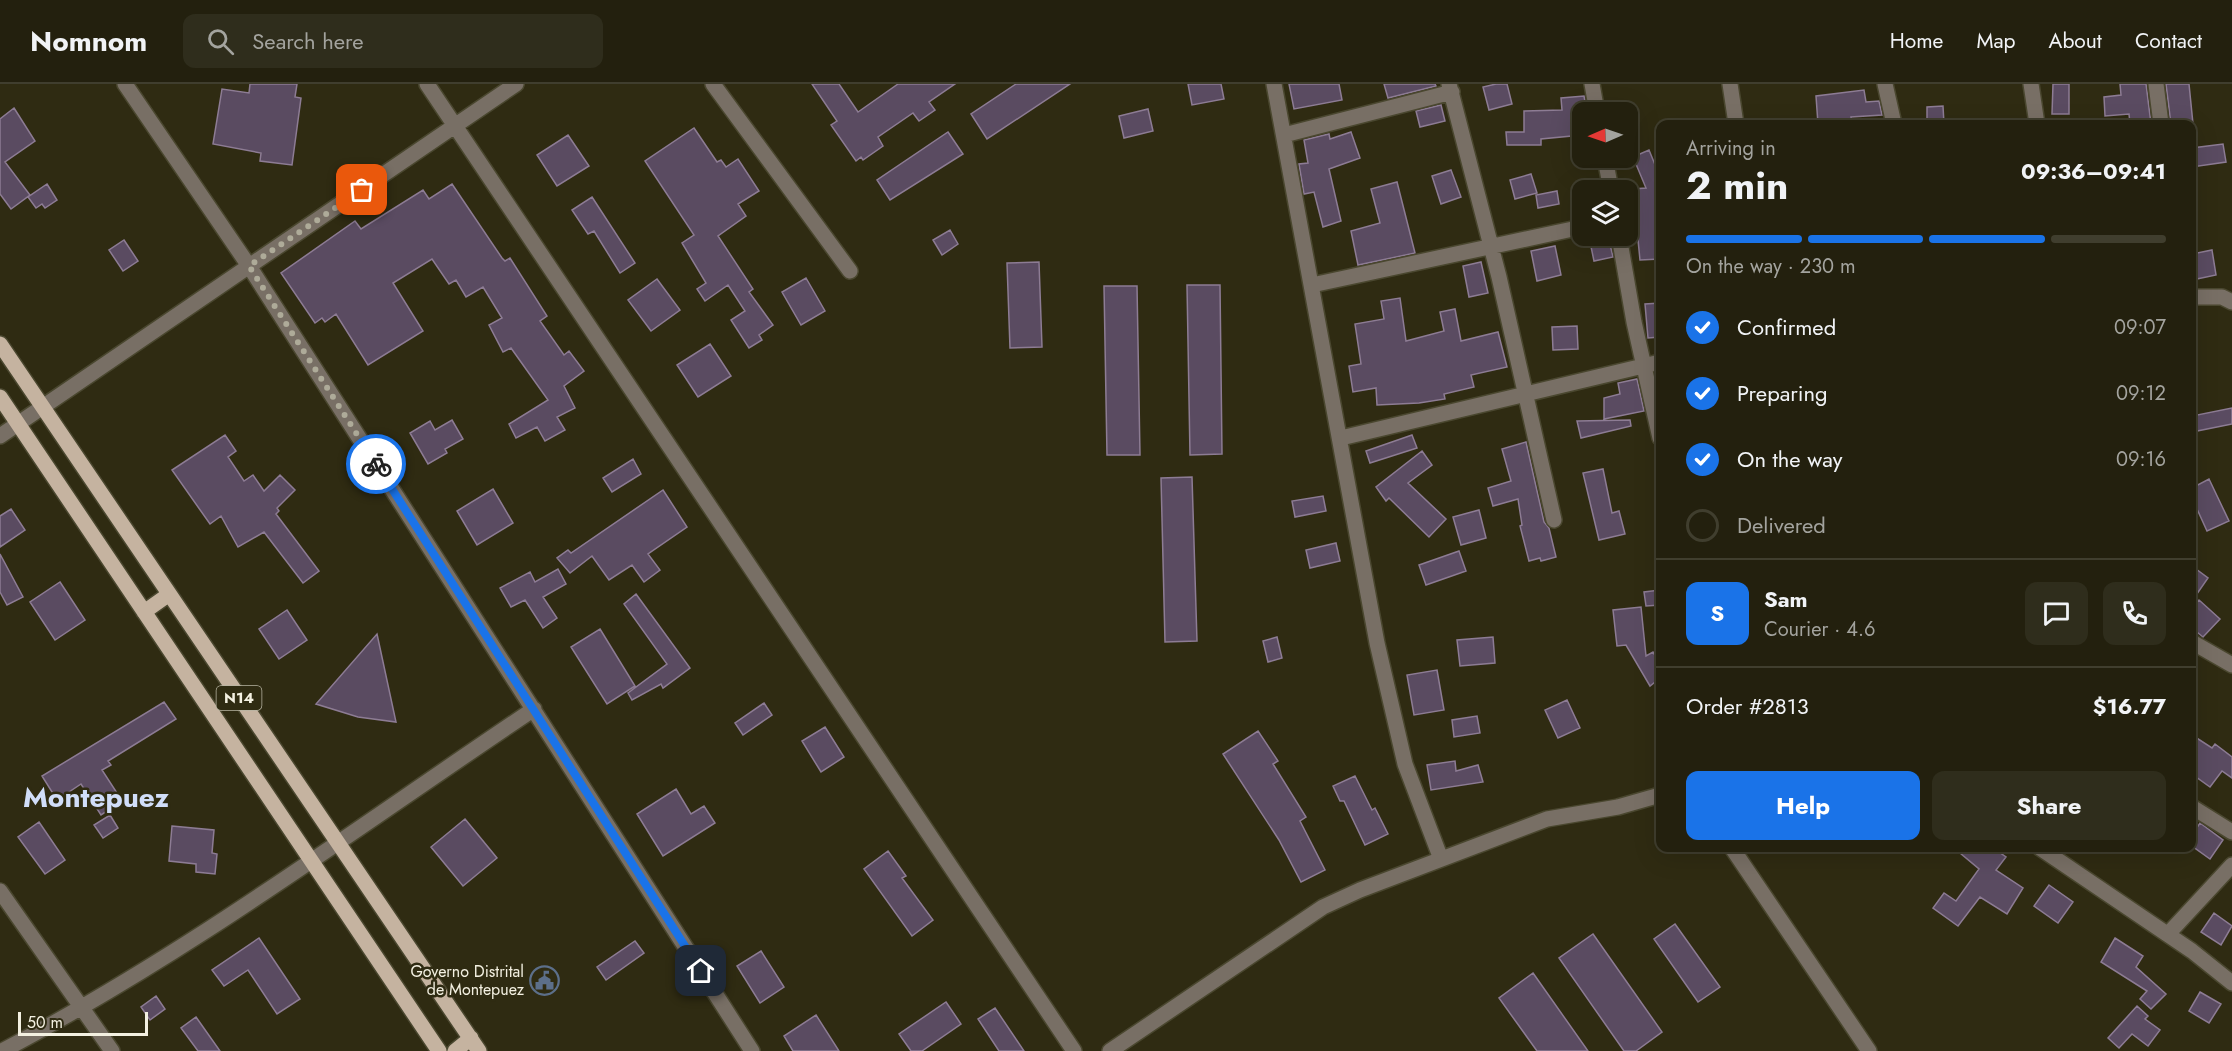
<!DOCTYPE html>
<html lang="en">
<head>
<meta charset="utf-8">
<style>
	body { margin:0; font-family:Jost,sans-serif; background:#2f2d1c; color:#f1f3f6; height:100vh; display:flex; flex-direction:column; font-size:22px; white-space:nowrap }
	* { box-sizing:border-box; margin:0 }
	p { font-size:20px; color:#a3a39e }
	.icon { flex:none; width:33px; height:33px; fill:none; stroke:currentColor; stroke-width:2; stroke-linecap:round; stroke-linejoin:round }
	.map { position:relative; flex:1; overflow:hidden }
	.side { position:absolute; left:1656px; top:36px; width:540px; height:732px; display:flex; flex-direction:column; background:#23200e; border-radius:12px; box-shadow:0 6px 24px #0002,0 0 0 2px #403e2e }
	.side>* { flex:none }
	.needle { width:39px; rotate:268deg }
	.controls { position:absolute; left:1572px; top:18px; display:grid; gap:12px }
	.controls a { display:grid; place-items:center; width:66px; height:66px; border-radius:12px; background:#23200e; box-shadow:0 6px 24px #0002,0 0 0 2px #403e2e; font-size:30px }
	.scale { position:absolute; left:18px; bottom:15px; width:130px; box-sizing:border-box; padding-left:6px; border:3px solid #f3f0e1; border-top:0; font-size:16px; line-height:21px; white-space:nowrap; color:#f3f0e1; -webkit-text-stroke:4px #2f2b12; paint-order:stroke }
	.pin { position:absolute; display:grid; place-items:center; width:51px; height:51px; color:#fff; margin:-26px; border-radius:12px; box-shadow:0 3px 9px #0006 }
	.courier { position:absolute; display:grid; place-items:center; width:60px; height:60px; margin:-30px; border:4px solid #1a73e8; border-radius:50%; background:#fff; color:#222; box-shadow:0 2px 8px #0007 }
	.head em { font-style:normal; font-weight:700 }
	.head div { display:flex; flex-direction:column-reverse }
	.head { display:flex; align-items:center; justify-content:space-between; height:102px; padding:0 30px }
	h1 { font-size:39px; font-weight:700; line-height:45px }
	.bar { display:grid; grid-template-columns:repeat(4,1fr); gap:9px 6px; align-content:center; height:72px; padding:0 30px }
	.bar i { height:8px; border-radius:4px; background:#403e2e }
	.bar .selected { background:#1a73e8 }
	.bar p { grid-column:span 4 }
	.line { display:flex; align-items:center; gap:15px; padding:0 30px; border-top:2px solid #403e2e }
	.line div { flex:1 }
	.round { display:grid; place-items:center; flex:none; width:63px; height:63px; border-radius:12px; background:#2f2d1c }
	ol { padding:0 30px; list-style:none }
	li { display:flex; align-items:center; gap:18px; height:66px }
	li p { margin-inline-start:auto }
	li .icon { padding:6px; border-radius:50%; background:#1a73e8; color:#fff; stroke-width:4 }
	li:last-child { color:#a3a39e }
	li i { width:33px; height:33px; border:3px solid #403e2e; border-radius:50% }
	.primary-button { display:flex; gap:12px; margin-top:auto; padding:12px 30px }
	.primary-button a { flex:1; height:69px; border-radius:12px; background:#1a73e8; color:#fff; font-size:24px; font-weight:700; line-height:69px; text-align:center }
	.primary-button a+a { background:#2f2d1c; color:#f1f3f6 }
	header { display:flex; align-items:center; gap:36px; box-sizing:border-box; height:84px; padding:0 30px; background:#23200e; border-bottom:2px solid #403e2e }
	header strong { font-size:28px }
	nav { display:flex; gap:33px; margin-inline-start:auto; font-size:21px }
	.search { width:420px; height:54px; background:#2f2d1c; display:flex; align-items:center; gap:15px; box-sizing:border-box; padding:0 21px; border-radius:12px; color:#a3a39e; font-size:22px }
	.map>svg:first-child { display:block }
</style>
</head>
<body>
<header>
<strong>Nomnom</strong>
<div class="search"><svg class="icon" aria-label="search" viewBox="0 0 24 24"><circle cx="10" cy="10" r="6"/><path d="M15 15l6 6"/></svg>Search here</div>
<nav><a>Home</a><a>Map</a><a>About</a><a>Contact</a></nav>
</header>
<div class="map">
<svg width="2232" height="967" viewBox="0 0 2232 967">
	<rect width="100%" height="100%" fill="#2f2b12"/>
	<path fill="#5a4b61" stroke="#8d7c94" stroke-width="1.5" d="M250,0H297L295,13L301,14L292,81L260,77L261,69L213,60L222,5L249,9Z
		M812,0H839L858,28L898,0H955L929,18L935,26L919,37L913,29L878,53L883,62L863,76L861,73L856,77L831,41L837,37Z
		M1016,0H1070L987,55L971,30Z
		M1188,0H1221L1224,15L1192,21Z
		M1289,0H1339L1342,16L1294,25Z
		M1384,0H1435L1436,2L1388,14Z
		M1496,0H1507L1512,20L1489,26L1483,3Z
		M2053,0H2069V30H2052Z
		M2120,0H2146L2151,40H2130L2129,30L2105,32L2104,13L2121,11Z
		M2166,0H2189L2193,40H2171Z
		M1864,6L1866,18L1879,17L1882,31L1851,33L1852,40H1818L1816,12Z
		M1584,12L1587,28H1582V51L1541,55V61H1507L1506,48H1524V27L1562,26L1561,14Z
		M1441,21L1445,37L1420,43L1416,27Z
		M1943,22L1944,40H1927V23Z
		M14,24L35,57L5,78L30,111L11,125L0,110V35Z
		M1148,25L1153,47L1124,54L1119,32Z
		M694,44L717,78L721,76L726,83L738,75L759,107L738,120L746,132L718,152L753,205L749,208L773,241L759,251L762,256L749,264L731,236L745,227L728,201L705,217L697,205L706,199L682,159L694,151L645,77Z
		M948,48L963,70L890,116L877,96Z
		M1351,48L1360,74L1329,85L1341,137L1323,143L1314,108L1304,110L1299,80L1308,79L1304,56L1329,50L1330,55Z
		M568,51L589,82L557,102L537,71Z
		M2223,60L2226,78L2192,83V64Z
		M1649,66L1658,88L1660,175L1640,176L1633,105L1646,104L1633,73Z
		M1451,86L1461,113L1441,120L1432,92Z
		M1531,90L1537,109L1515,115L1510,96Z
		M1397,98L1415,169L1358,181L1351,147L1380,139L1371,105Z
		M47,100L57,116L45,124L42,120L36,124L28,113Z
		M452,100L502,174L505,177L510,174L547,232L540,237L564,271L569,267L584,287L564,302L575,324L557,333L565,346L545,357L537,343L516,354L509,340L548,316L511,264L503,268L489,241L502,234L483,203L466,213L456,196L449,200L432,175L393,199L423,247L368,281L336,230L325,238L322,234L315,239L281,189L355,137L361,145L423,106L429,115Z
		M1557,107L1559,120L1538,124L1536,111Z
		M592,113L635,179L620,189L594,147L588,150L572,126Z
		M950,146L958,160L942,171L933,156Z
		M1608,152L1613,173L1594,177L1589,153Z
		M124,156L138,177L123,187L109,166Z
		M1555,162L1561,191L1537,197L1531,167Z
		M2212,166L2216,191L2192,196V170Z
		M1039,178L1042,263L1010,264L1007,179Z
		M1481,178L1488,209L1469,213L1463,182Z
		M806,194L825,227L801,241L782,208Z
		M657,195L680,226L651,247L628,216Z
		M1187,201H1220L1222,370L1190,371Z
		M1104,202H1137L1140,371H1107Z
		M1400,214L1406,257L1444,247L1440,228L1455,225L1461,257L1498,248L1507,283L1471,291L1474,303L1444,310L1445,315L1419,319L1377,321L1376,304L1353,308L1349,282L1361,280L1355,240L1384,235L1381,217Z
		M1660,219V253L1648,254L1645,220Z
		M1577,242L1578,265L1553,266L1552,243Z
		M710,260L731,292L698,313L677,281Z
		M1637,295L1644,327L1604,335V314L1620,310L1618,299Z
		M2232,324V340L2192,348V332Z
		M452,336L463,355L445,365L447,369L428,380L410,349L430,337L435,346Z
		M1630,336L1631,342L1581,354L1577,337Z
		M225,351L236,367L228,373L244,397L253,391L264,407L280,391L295,406L277,424L279,427L276,430L319,487L303,499L264,448L238,463L221,432L210,440L172,386Z
		M1412,351L1417,364L1370,379L1366,367Z
		M1526,358L1544,438L1549,444L1556,473L1541,477L1540,474L1529,477L1520,442L1522,441L1518,415L1493,422L1488,404L1511,397L1502,365Z
		M1422,367L1432,381L1408,399L1446,435L1429,453L1389,414L1386,417L1376,403Z
		M633,375L641,390L612,408L603,394Z
		M1603,385L1612,429L1619,427L1625,450L1599,456L1583,389Z
		M1192,393L1197,557L1165,558L1161,394Z
		M2209,395L2229,437L2207,447L2192,414V404Z
		M493,405L513,439L477,461L457,427Z
		M663,406L687,443L648,470L660,486L644,498L632,481L609,496L592,472L570,489L557,474L568,466L571,469Z
		M1323,412L1326,427L1295,433L1292,417Z
		M11,425L25,446L0,463V432Z
		M1479,426L1486,454L1461,461L1453,433Z
		M1336,459L1340,477L1310,484L1306,466Z
		M1459,467L1466,487L1426,501L1419,481Z
		M0,470L23,513L7,521L0,508Z
		M2192,482L2208,494L2192,517Z
		M558,485L566,500L543,513L557,534L543,544L525,516L511,523L500,504L530,488L535,498Z
		M60,498L85,536L55,556L30,518Z
		M1660,506V521L1646,522L1644,508Z
		M636,510L690,584L663,604L661,600L632,616L628,609L667,580L624,520Z
		M2199,516L2220,535L2203,553L2192,544V525Z
		M1641,523L1646,572L1653,568L1660,580V594L1650,602L1626,561L1617,562L1613,526Z
		M287,526L307,556L279,575L259,545Z
		M600,545L635,602L607,620L571,563Z
		M377,550L396,638L358,633L316,620Z
		M1277,553L1282,574L1268,578L1263,557Z
		M1493,553L1495,579L1460,582L1457,556Z
		M1437,586L1444,626L1414,631L1407,591Z
		M1567,616L1580,644L1558,654L1545,626Z
		M164,618L176,635L108,677L111,681L102,686L119,712L115,715L118,720L101,731L81,700L57,716L42,692Z
		M764,619L772,631L743,651L735,639Z
		M1477,632L1480,649L1454,653L1452,636Z
		M825,643L844,673L821,688L802,657Z
		M1258,647L1278,677L1273,680L1306,733L1300,737L1325,786L1301,798L1279,756L1223,670Z
		M2192,651L2212,664L2215,660L2232,673V694L2222,687L2210,703L2192,690Z
		M1455,677L1456,687L1478,681L1483,698L1431,706L1427,681Z
		M1355,692L1372,726L1375,724L1388,750L1365,761L1344,717H1340L1333,702Z
		M676,705L691,730L704,722L715,739L663,772L637,730Z
		M110,731L118,744L103,754L94,741Z
		M465,735L497,774L463,802L431,763Z
		M39,738L65,776L45,790L18,753Z
		M2200,739L2223,756L2210,775L2192,762V751Z
		M172,742L214,746L212,769L217,770L215,790L196,788V780L169,777Z
		M1954,764H1993L2006,773L1996,786L2023,804L2007,830L1980,813L1958,842L1933,824L1944,809L1956,817L1979,785Z
		M888,767L906,792L902,794L933,836L912,852L864,785Z
		M2049,801L2073,818L2058,839L2034,822Z
		M2214,829L2232,842L2221,861L2201,848Z
		M1675,840L1720,903L1698,918L1654,855Z
		M1593,850L1662,948L1636,967H1624L1559,874Z
		M259,854L300,915L277,930L248,886L224,902L212,886Z
		M2115,854L2143,872L2136,883L2166,910L2151,925L2140,915L2147,907L2101,878Z
		M635,857L644,869L606,896L597,883Z
		M761,867L784,903L760,919L737,882Z
		M1533,889L1588,967H1537L1499,914Z
		M2200,908L2221,920L2209,939L2189,927Z
		M156,912L165,925L150,936L141,923Z
		M946,918L961,940L922,967H911L899,950Z
		M2137,922L2148,932L2145,935L2160,946L2148,962L2132,950L2119,964L2108,954Z
		M995,924L1024,967H999L978,935Z
		M816,931L839,967H793L784,952Z
		M196,933L220,967H198L181,944Z"/>
	<g fill="none" stroke-linecap="round" stroke-linejoin="round">
		<defs>
			<path id="street" d="M125,0L249,182L752,967
				M427,0L1074,967
				M713,0L850,187
				M1274,0L1377,559L1405,680L1441,775
				M1449,0L1499,193L1554,436
				M1592,0L1597,28
				M1730,0L1736,40
				M1885,0L1894,40
				M2031,0L2037,40
				M2156,0L2161,40
				M1284,51L1452,8
				M1605,74L1611,106
				M1619,152L1634,238L1660,354
				M1312,201L1582,143
				M2192,213H2222L2232,218
				M0,352L516,0
				M1341,354L1660,278
				M2192,558L2232,581
				M2192,723L2232,748
				M1732,764L1869,967
				M2040,764L2192,867L2232,899
				M0,807L112,967
				M2168,850L2232,781
				M2,967C189,869 359,742 534,625
				M1110,967L1323,823L1360,806L1547,735L1618,723L1660,711"/>
			<path id="primary" d="M0,260L479,967
				M0,313L439,967
				M144,528L168,511
				M455,967L471,954"/>
		</defs>
		<use href="#street" stroke="#4a472f" stroke-width="18"/>
		<use href="#primary" stroke="#4a472f" stroke-width="18"/>
		<use href="#street" stroke="#786f65" stroke-width="15"/>
		<use href="#primary" stroke="#c5b3a0" stroke-width="15"/>
	</g>
	<g fill="none" stroke-linecap="round" stroke-linejoin="round">
		<path stroke="#aeab99" stroke-width="6" stroke-dasharray="0 10.8" d="M362,106L249,182L376,380"/>
		<path stroke="#1a73e8" stroke-width="8" d="M376,380L701,887"/>
	</g>
	<defs>
		<symbol id="civic-ring" viewBox="-11 -11 22 22"><circle r="9.5" fill="#2f2b12" stroke="#5c6f8a" stroke-width="1.5"/><path d="M-.6-6.5H3V-4.5H.6V-3L4-1V1h2V6H-6V1h2V-1L-.6-3ZM-1.2 2.5V6h2.4V2.5Z" fill="#5c6f8a"/></symbol>
	</defs>
	<g fill-rule="evenodd">
		<use href="#civic-ring" x="528" y="880" width="33" height="33"/>
	</g>
	<g text-anchor="middle" dominant-baseline="central" stroke-width="5" stroke-linejoin="round" paint-order="stroke">
		<rect fill="#2f2b12" stroke="#b8b5a3" stroke-width="1.5" x="216.5" y="602" width="45" height="24" rx="4.5"/>
		<g font-size="15" font-weight="bold" fill="#f3f0e1">
			<text x="239" y="614">N14</text>
		</g>
		<g font-size="16" fill="#f3f0e1" stroke="#2f2b12" text-anchor="end">
			<text x="524" y="887">Governo Distrital<tspan x="524" dy="18">de Montepuez</tspan></text>
		</g>
		<g font-size="28" font-weight="bold" fill="#d1def9" stroke="#2f2b12">
			<text x="96" y="713">Montepuez</text>
		</g>
	</g>
</svg>
<div class="controls">
<a><svg class="needle" viewBox="-14 -14 28 28"><path d="M0-13l5 13h-10z" fill="#e53935"/><path d="M0 13l5-13h-10z" fill="#a3a39e"/></svg></a>
<a><svg class="icon" aria-label="layers" viewBox="0 0 24 24"><path d="M12 4l9 5-9 5-9-5zM3 14l9 5 9-5"/></svg></a>
</div>
<div class="scale">50 m</div>
<div class="pin" style="left:362px;top:106px;background:#ea580c"><svg class="icon" aria-label="bag" viewBox="0 0 24 24"><path d="M5 8h14l-1 12H6zM9 8a3 3 0 0 1 6 0"/></svg></div>
<div class="pin" style="left:701px;top:887px;background:#1f2937"><svg class="icon" aria-label="home" viewBox="0 0 24 24"><path d="M3 11l9-7 9 7M6 9v11h12V9"/></svg></div>
<div class="courier" style="left:376px;top:380px"><svg class="icon" aria-label="bike" viewBox="0 0 24 24"><circle cx="6" cy="16" r="4"/><circle cx="18" cy="16" r="4"/><path d="M6 16l4-8h5l3 8M10 8l3 8H6M13 5h3"/></svg></div>
<section class="side">
<div class="head"><div><h1>2 min</h1><p>Arriving in</p></div><em>09:36–09:41</em></div>
<div class="bar"><i class="selected"></i><i class="selected"></i><i class="selected"></i><i></i><p>On the way · 230 m</p></div>
<ol>
<li><svg class="icon" aria-label="check" viewBox="0 0 24 24"><path d="M5 12l5 5 9-10"/></svg>Confirmed<p>09:07</p></li>
<li><svg class="icon" aria-label="check" viewBox="0 0 24 24"><path d="M5 12l5 5 9-10"/></svg>Preparing<p>09:12</p></li>
<li><svg class="icon" aria-label="check" viewBox="0 0 24 24"><path d="M5 12l5 5 9-10"/></svg>On the way<p>09:16</p></li>
<li><i></i>Delivered</li>
</ol>
<div class="line" style="height:108px"><b class="round" style="background:#1a73e8;color:#fff">S</b><div><b>Sam</b><p>Courier · 4.6</p></div><a class="round"><svg class="icon" aria-label="chat" viewBox="0 0 24 24"><path d="M4 5h16v11H9l-5 4z"/></svg></a><a class="round"><svg class="icon" aria-label="phone" viewBox="0 0 24 24"><path d="M5 4h4l2 5-3 2q2 4 5 5l2-3 5 2v4C11 20 4 13 5 4z"/></svg></a></div>
<div class="line" style="height:78px"><div>Order #2813</div><b>$16.77</b></div>
<div class="primary-button"><a>Help</a><a>Share</a></div>
</section>
</div>
</body>
</html>
